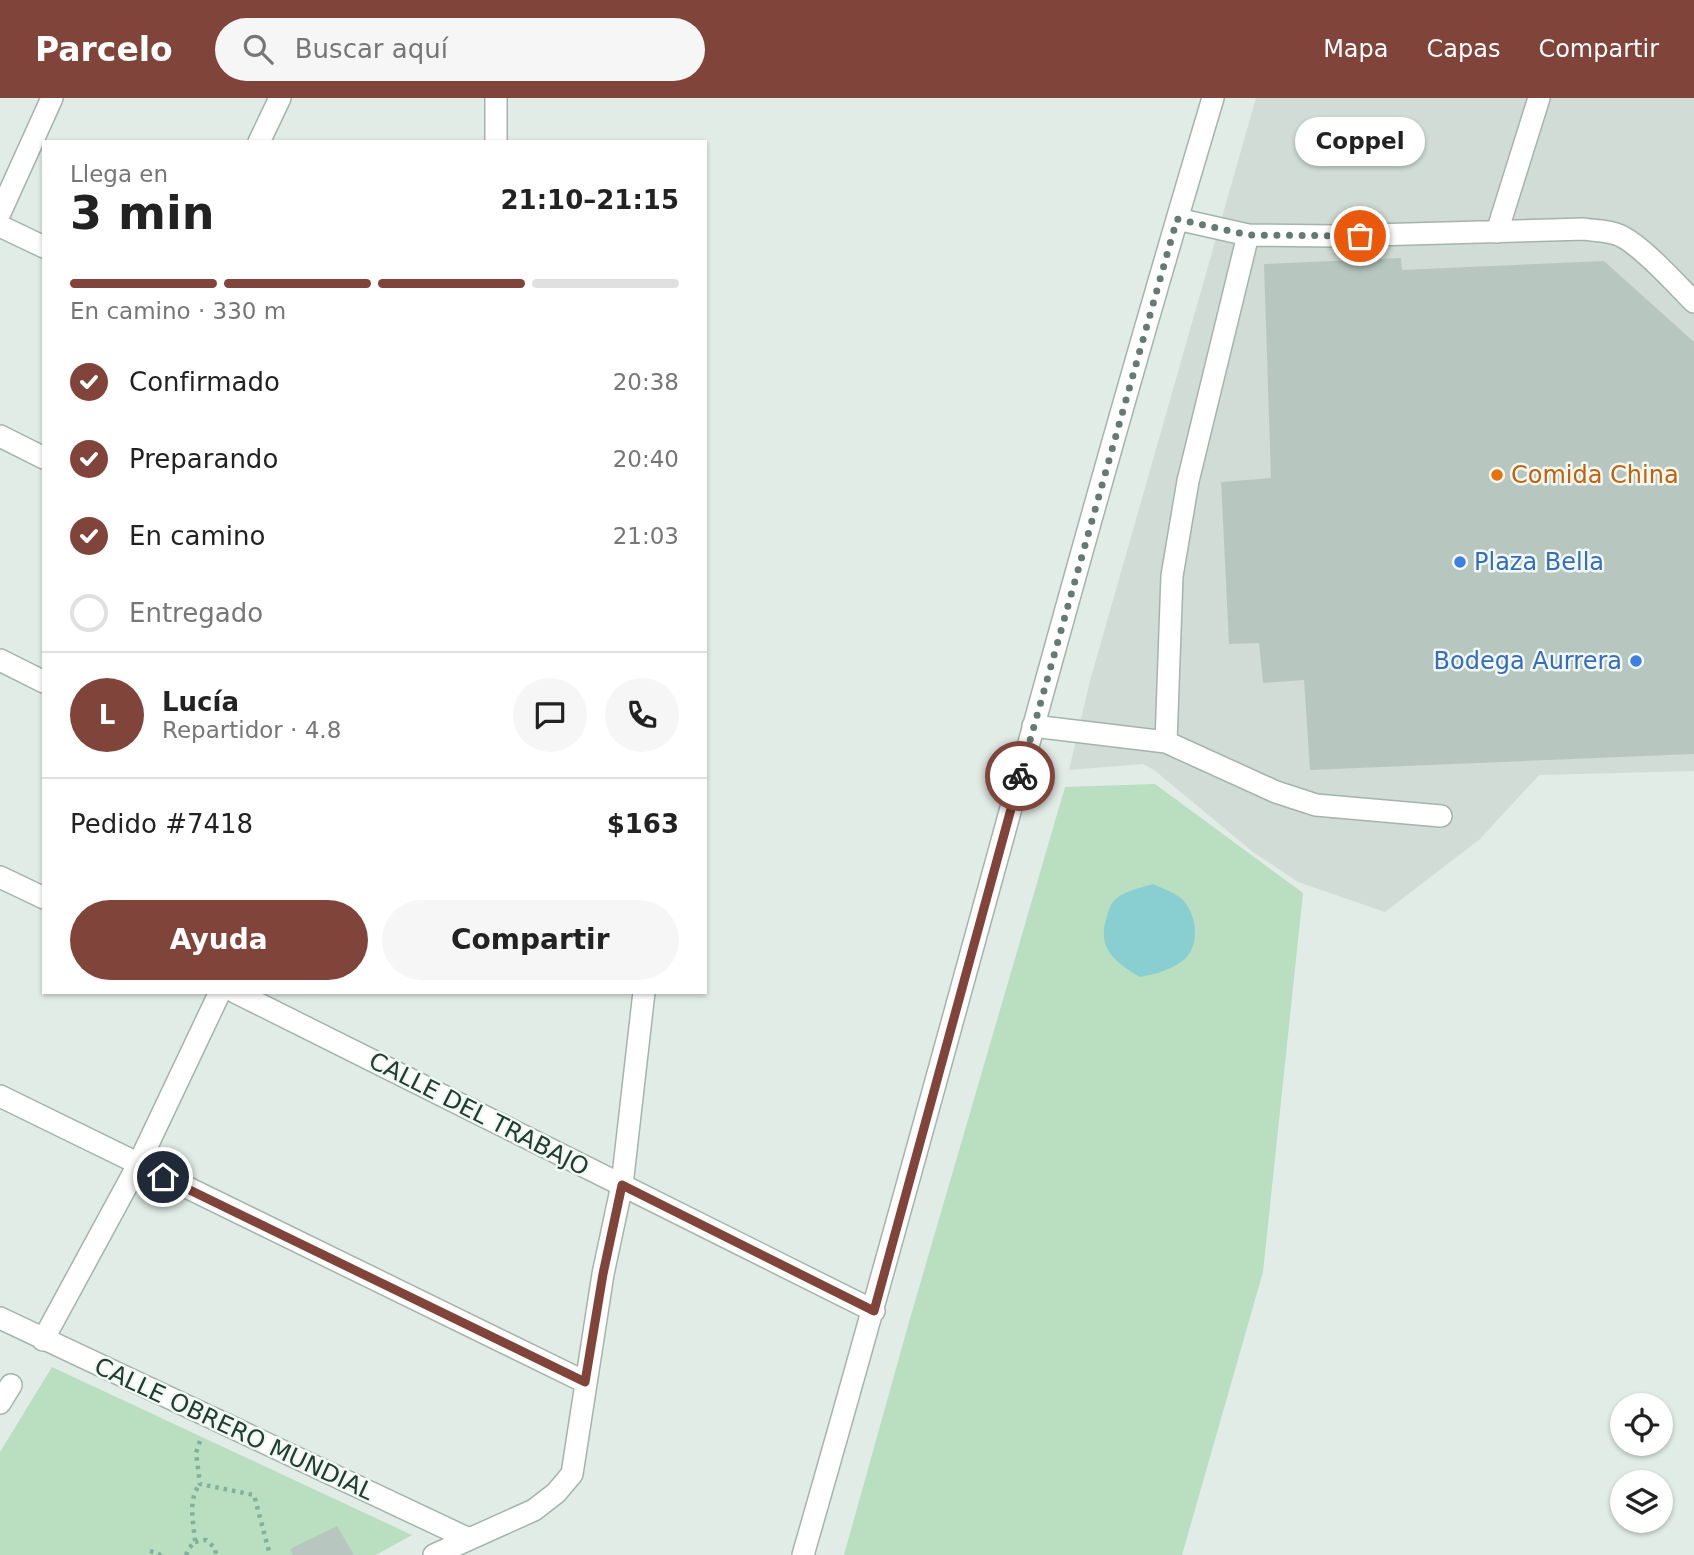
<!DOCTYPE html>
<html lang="es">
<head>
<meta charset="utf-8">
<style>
	body { margin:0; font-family:"DejaVu Sans",sans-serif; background:#f6f6f6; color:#222; height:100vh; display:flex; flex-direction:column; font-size:26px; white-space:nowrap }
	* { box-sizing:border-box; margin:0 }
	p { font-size:23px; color:#767676 }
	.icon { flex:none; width:38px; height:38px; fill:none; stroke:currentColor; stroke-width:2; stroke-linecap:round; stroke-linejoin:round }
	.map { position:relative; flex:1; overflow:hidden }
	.panel { position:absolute; left:42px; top:42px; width:665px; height:854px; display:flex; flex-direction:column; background:#fff; border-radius:0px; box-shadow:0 2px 5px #0004 }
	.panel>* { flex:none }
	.tools { position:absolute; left:1610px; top:1295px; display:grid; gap:14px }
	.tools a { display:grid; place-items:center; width:63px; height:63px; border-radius:50%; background:#fff; box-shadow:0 2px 5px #0004; font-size:35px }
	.pin { position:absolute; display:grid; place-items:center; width:60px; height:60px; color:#fff; margin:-30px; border:4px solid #fff; border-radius:50%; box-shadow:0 2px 7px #0007 }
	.courier { position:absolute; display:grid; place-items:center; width:70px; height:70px; margin:-35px; border:5px solid #80443a; border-radius:50%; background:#fff; color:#222; box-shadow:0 2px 9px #0007 }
	.bubble { position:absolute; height:49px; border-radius:24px; background:#fff; box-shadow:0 2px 5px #0004; font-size:23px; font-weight:700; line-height:49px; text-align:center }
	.headline em { font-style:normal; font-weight:700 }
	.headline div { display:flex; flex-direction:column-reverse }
	.headline { display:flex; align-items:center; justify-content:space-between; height:119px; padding:0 28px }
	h1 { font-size:46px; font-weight:700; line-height:52px }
	.bar { display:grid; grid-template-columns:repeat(4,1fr); gap:10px 7px; align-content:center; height:84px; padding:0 28px }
	.bar i { height:9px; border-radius:5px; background:#e0e0e0 }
	.bar .active { background:#80443a }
	.bar p { grid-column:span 4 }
	.line { display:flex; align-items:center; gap:18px; padding:0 28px; border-top:2px solid #e0e0e0 }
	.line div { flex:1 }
	.round { display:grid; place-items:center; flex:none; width:74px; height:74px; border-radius:37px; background:#f6f6f6 }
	ol { padding:0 28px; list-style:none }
	li { display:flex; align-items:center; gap:21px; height:77px }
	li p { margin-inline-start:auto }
	li .icon { padding:7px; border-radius:50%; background:#80443a; color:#fff; stroke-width:4 }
	li:last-child { color:#767676 }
	li i { width:38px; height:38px; border:4px solid #e0e0e0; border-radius:50% }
	.action { display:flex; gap:14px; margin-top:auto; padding:14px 28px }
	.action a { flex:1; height:80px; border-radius:42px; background:#80443a; color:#fff; font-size:28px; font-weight:700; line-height:80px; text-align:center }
	.action a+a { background:#f6f6f6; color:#222 }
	header { display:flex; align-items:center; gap:42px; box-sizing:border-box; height:98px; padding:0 35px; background:#80443a; color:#fff }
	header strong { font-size:33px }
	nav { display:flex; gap:38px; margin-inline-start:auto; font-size:24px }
	.search { width:490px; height:63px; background:#f6f6f6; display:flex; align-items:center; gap:18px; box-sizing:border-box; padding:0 24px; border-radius:38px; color:#767676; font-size:26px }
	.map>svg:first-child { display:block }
</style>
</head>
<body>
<header>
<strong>Parcelo</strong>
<div class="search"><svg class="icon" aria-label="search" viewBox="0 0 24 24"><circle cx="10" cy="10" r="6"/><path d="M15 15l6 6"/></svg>Buscar aquí</div>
<nav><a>Mapa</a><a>Capas</a><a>Compartir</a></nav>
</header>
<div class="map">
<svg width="1694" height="1457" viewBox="0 0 1694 1457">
	<rect width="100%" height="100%" fill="#e1ece6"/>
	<path fill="#d0dcd5" d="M1256,0H1694V673L1539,677L1480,741L1385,814L1298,784L1253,754L1154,672L1143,666L1069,672L1090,583Z"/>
	<path fill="#badec0" d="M1155,686L1303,795L1263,1174L1182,1457H844L909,1224L1065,689Z
		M52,1269L412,1437L376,1457H0V1354Z"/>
	<path fill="#89cfd2" d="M1153,786C1161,790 1171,793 1178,798C1196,810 1202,845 1185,861C1171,872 1156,876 1140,879C1115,864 1096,850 1107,819C1108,815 1110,807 1113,804C1122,793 1140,790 1153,786Z"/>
	<path fill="#b7c7bf" d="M1401,160L1402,172L1604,163L1694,244V656L1310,672L1304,582L1263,585L1259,545L1229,546L1221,384L1271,380L1264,166Z
		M337,1428L354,1457H293L290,1451Z"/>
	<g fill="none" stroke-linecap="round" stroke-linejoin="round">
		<defs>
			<path id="minor" d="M259,44L280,0
				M496,44V0
				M0,115L52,0
				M1177,121L1248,137L1336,138L1584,131C1594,133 1606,132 1616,136C1637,142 1677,187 1694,204
				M0,128L44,149
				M1497,134L1539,0
				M0,338L44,360
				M0,562L44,584
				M1033,628L1166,644L1276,694L1316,707L1441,718
				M1166,644L1172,478L1188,383L1248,137
				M0,779L44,800
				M235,894L874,1213
				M0,998L585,1284
				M0,1220L469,1441
				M43,1242L138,1067L220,894
				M0,1305L11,1287
				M434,1457L534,1412L556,1395L572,1376L603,1176L622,1087L644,894
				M803,1457C943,972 1068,483 1213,0"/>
		</defs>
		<use href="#minor" stroke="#a4b4ad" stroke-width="24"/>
		<path stroke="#81b09c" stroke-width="4.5" stroke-dasharray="3.5 5" stroke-linecap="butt" d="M200,1343L196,1355L200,1386L254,1397L270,1457
			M195,1444L206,1442L215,1450L216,1457
			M150,1453L161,1457
			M186,1457L189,1450L195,1444C194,1425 187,1402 200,1386"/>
		<use href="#minor" stroke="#fff" stroke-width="21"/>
	</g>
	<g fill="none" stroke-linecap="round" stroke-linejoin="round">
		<path stroke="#647a72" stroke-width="7" stroke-dasharray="0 12.6" d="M1020,678L1177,121L1248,137L1360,138"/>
		<path stroke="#80443a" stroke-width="9" d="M163,1079L585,1284L603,1176L622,1087L874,1213L1020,678"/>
	</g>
	<circle fill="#e8710a" stroke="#f2f9f5" stroke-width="2.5" cx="1497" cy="377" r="7"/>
	<g fill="#3f7fe0" stroke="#f2f9f5" stroke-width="2.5">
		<circle cx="1460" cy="464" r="7"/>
		<circle cx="1636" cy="563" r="7"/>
	</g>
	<g text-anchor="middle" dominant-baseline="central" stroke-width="5" stroke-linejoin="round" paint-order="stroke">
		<g font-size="24" fill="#c56008" stroke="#f2f9f5" text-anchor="start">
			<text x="1511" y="377">Comida China</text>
		</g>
		<g font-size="24" fill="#366cbe" stroke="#f2f9f5" text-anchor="start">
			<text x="1474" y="464">Plaza Bella</text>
			<text x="1622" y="563" text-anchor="end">Bodega Aurrera</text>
		</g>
		<g font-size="24" fill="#213d33" stroke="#f2f9f5">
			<text transform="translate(479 1016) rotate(27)">CALLE DEL TRABAJO</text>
			<text transform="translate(234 1331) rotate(25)">CALLE OBRERO MUNDIAL</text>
		</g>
	</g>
</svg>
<div class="tools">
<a><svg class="icon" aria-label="locate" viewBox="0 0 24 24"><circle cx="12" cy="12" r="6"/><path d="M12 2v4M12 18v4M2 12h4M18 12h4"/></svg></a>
<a><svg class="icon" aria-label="layers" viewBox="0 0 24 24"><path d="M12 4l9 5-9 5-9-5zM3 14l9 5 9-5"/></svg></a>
</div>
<div class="pin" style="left:1360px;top:138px;background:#ea580c"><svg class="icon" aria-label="bag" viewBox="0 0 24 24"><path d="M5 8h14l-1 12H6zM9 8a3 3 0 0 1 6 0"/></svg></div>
<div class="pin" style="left:163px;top:1079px;background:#1f2937"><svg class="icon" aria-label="home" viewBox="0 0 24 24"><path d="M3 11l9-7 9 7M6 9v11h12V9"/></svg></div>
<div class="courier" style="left:1020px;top:678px"><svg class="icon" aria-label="bike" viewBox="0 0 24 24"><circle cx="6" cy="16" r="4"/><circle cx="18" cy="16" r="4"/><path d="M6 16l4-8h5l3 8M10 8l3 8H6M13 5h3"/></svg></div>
<div class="bubble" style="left:1295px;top:19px;width:130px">Coppel</div>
<section class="panel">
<div class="headline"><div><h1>3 min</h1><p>Llega en</p></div><em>21:10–21:15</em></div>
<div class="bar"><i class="active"></i><i class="active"></i><i class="active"></i><i></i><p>En camino · 330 m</p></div>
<ol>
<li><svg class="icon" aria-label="check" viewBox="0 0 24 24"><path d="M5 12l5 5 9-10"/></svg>Confirmado<p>20:38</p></li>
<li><svg class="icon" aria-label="check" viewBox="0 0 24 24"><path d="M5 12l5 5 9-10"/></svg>Preparando<p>20:40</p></li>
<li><svg class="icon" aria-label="check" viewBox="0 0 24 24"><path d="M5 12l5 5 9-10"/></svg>En camino<p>21:03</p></li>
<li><i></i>Entregado</li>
</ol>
<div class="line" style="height:126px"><b class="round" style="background:#80443a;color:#fff">L</b><div><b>Lucía</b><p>Repartidor · 4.8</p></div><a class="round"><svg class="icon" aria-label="chat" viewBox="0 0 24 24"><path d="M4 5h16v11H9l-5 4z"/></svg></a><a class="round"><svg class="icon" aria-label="phone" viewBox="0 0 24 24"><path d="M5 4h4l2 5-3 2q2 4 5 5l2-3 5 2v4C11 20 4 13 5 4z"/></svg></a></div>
<div class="line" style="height:91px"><div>Pedido #7418</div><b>$163</b></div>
<div class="action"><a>Ayuda</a><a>Compartir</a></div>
</section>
</div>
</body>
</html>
